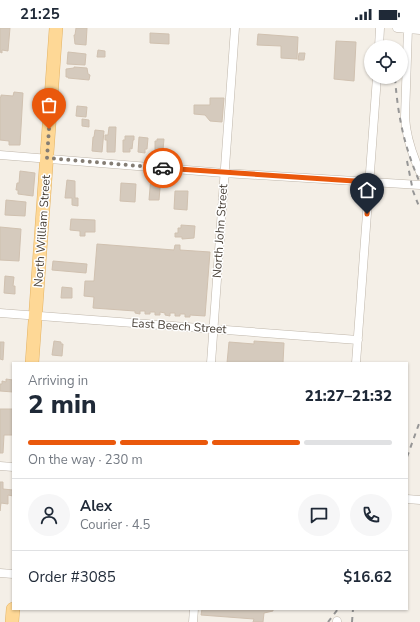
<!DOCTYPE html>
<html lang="en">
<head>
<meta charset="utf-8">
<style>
	body { margin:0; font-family:"Nunito Sans",sans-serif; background:#f6f6f7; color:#1f2937; height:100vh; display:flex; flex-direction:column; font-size:15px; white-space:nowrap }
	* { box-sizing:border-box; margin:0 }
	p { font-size:13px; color:#747a83 }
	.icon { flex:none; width:22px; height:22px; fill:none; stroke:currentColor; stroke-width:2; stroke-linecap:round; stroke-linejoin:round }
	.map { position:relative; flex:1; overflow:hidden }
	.side { position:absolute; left:12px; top:334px; width:396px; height:248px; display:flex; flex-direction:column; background:#fff; border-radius:0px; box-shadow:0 1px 3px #0004 }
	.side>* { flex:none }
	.controls { position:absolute; left:364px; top:12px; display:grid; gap:8px }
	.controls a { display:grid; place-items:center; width:44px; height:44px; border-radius:50%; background:#fff; box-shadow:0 1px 3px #0004; font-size:20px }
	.pin { position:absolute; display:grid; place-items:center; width:34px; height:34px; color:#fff; margin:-41px -17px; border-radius:50% 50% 50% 0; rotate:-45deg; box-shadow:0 0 4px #0007 }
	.pin .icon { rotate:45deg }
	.courier { position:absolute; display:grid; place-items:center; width:40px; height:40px; margin:-20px; border:3px solid #ea580c; border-radius:50%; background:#fff; color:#222; box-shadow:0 1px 5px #0007 }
	.overview em { font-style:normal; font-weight:800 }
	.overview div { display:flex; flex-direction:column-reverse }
	.overview { display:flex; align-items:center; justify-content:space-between; height:68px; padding:0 16px }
	h1 { font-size:26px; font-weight:800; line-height:30px }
	.bar { display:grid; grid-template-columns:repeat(4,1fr); gap:6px 4px; align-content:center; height:48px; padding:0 16px }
	.bar i { height:5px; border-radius:3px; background:#e0e1e3 }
	.bar .current { background:#ea580c }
	.bar p { grid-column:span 4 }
	.line { display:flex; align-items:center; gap:10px; padding:0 16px; border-top:1px solid #e0e1e3 }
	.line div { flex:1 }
	.round { display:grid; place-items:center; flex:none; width:42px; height:42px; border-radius:21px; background:#f6f6f7 }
	.status { display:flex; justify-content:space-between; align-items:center; height:28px; padding:0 20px; background:#fff; direction:ltr }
	.status svg { height:11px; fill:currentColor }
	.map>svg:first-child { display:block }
</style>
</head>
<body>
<div class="status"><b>21:25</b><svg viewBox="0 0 49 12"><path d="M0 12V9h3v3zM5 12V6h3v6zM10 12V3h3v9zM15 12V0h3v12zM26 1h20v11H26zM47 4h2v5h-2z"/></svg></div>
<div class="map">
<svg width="420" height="594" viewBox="0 0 420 594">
	<rect width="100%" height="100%" fill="#f4efe7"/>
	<path fill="#d5cabd" stroke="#d0c1b0" d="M0,0H10L8,23L2,22V25L0,24Z
		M76,0H87L86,17L75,16L74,7H75Z
		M150,5L169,6V16L150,15Z
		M258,6L298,9L297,31L281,30V18L257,17Z
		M336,13L356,14L354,53L334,51Z
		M98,22L105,23V29H97Z
		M68,24L86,26L85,37L67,36Z
		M299,25H305L304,32H298Z
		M74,39L87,40L88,46L90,47L89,52L68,50V49H66V41L74,40Z
		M14,64L23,65L20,117H9V113L0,112V69H1V67L13,68Z
		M210,70H224L222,94L210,93L205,87L194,86V77H210Z
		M77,78L87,79L86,89L76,88Z
		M82,91L89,92V99L82,98Z
		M109,99H116L115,124H107V112H105V107H108Z
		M95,102L104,103L102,124L92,123L93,109H94Z
		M125,108H134V112H133L132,121L130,120V124H123V112H125Z
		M139,109L148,110L147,121H145V125L138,124Z
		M157,111H164L163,122H161L160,127H155V113H157Z
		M20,143L35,145L33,168L18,166V162H16L17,155H19Z
		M151,148L161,149L159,172H149Z
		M67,152L75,153V170H78V178L72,177V170H65Z
		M121,155L136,156L135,174L120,173Z
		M175,163H188L187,182L174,181Z
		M6,172L26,174L25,188L5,187Z
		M71,191L95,192V204H85V208H80V203L70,202Z
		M181,197L195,198L194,210L182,211V209H175V205H178V200H181Z
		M0,199L21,201L19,233L0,232Z
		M97,216L174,222L175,217H180V222L210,224L205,288L190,287V289H185V286H180V288H175V285H170V288L165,287V285L160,284V287H155V284H150V286H145V283H140V286L135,285V283L93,280L94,269L84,268L85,253H94Z
		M53,233L87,236L86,245L52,242Z
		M5,248L14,249L13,258H15V266L4,265Z
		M62,259L72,260V270H61Z
		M54,313L61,314V316H63L62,328L52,327Z
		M254,313L284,315L283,335H227L229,314L254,316Z
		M0,314H4L3,332L0,331Z
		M6,351L13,352V364L0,363V356H2V353L6,354Z
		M0,381H13V407H4L3,425H0Z
		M0,454H3V461L13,462V468L8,467V476L1,475L0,483Z
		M202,581H273V583L264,585L263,594H253L254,591L201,587Z"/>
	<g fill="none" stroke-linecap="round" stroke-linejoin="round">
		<defs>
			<path id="street" d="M397,0L420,2
				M408,0L405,89C406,109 412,126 420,144
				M379,19L380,0
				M0,127L224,145L420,157
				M0,285L358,312
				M211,335L235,0
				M356,335L377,49
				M0,438L13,439
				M407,471L420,472
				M0,545L13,546
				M193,594L194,581
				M337,594V593"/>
			<path id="primary" d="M32,335L56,0
				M12,594L13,581"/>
		</defs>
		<use href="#street" stroke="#bfb6aa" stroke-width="9"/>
		<use href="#primary" stroke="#e3b365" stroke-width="14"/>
		<use href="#street" stroke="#fff" stroke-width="8"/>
		<use href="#primary" stroke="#fed896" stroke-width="13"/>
		<path stroke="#969696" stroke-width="2" stroke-dasharray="5 5" stroke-linecap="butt" d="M395,50C398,89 404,118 420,155
			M407,133L413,163L420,181
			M407,429L420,393
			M328,594L338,581
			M352,594L353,581"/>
	</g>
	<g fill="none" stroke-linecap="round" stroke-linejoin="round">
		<path stroke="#847d74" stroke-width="4" stroke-dasharray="0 7.2" d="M49,101L47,130L163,140"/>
		<path stroke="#ea580c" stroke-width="5" d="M163,140L369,154L367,186"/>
	</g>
	<g text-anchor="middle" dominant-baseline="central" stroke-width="3" stroke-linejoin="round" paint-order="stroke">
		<g font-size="12" fill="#473f36" stroke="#fff">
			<text transform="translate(42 203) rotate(-86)">North William Street</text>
			<text transform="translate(220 203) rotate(-86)">North John Street</text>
			<text transform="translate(179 298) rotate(4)">East Beech Street</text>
		</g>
	</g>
</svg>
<div class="controls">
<a><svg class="icon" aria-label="locate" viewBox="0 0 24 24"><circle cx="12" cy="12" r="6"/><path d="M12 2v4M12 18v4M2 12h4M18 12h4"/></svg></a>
</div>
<div class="pin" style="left:49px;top:101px;background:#ea580c"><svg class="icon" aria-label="bag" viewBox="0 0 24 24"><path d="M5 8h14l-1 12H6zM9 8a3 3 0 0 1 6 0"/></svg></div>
<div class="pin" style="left:367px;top:186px;background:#1f2937"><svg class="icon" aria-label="home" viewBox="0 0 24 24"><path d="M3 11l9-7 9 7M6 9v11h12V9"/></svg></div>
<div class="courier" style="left:163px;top:140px"><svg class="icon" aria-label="car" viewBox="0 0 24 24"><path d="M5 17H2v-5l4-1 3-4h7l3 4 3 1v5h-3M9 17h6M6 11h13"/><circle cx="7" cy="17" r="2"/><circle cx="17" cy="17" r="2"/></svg></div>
<section class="side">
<div class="overview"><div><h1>2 min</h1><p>Arriving in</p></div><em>21:27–21:32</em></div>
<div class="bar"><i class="current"></i><i class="current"></i><i class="current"></i><i></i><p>On the way · 230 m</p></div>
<div class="line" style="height:72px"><a class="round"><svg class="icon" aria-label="person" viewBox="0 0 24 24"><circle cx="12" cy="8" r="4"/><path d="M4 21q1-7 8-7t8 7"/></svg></a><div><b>Alex</b><p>Courier · 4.5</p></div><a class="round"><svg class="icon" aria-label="chat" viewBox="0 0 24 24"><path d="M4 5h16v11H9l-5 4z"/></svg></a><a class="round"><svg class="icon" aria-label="phone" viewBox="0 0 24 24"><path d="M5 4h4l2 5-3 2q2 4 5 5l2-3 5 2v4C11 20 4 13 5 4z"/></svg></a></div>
<div class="line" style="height:52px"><div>Order #3085</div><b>$16.62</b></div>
</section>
</div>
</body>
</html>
